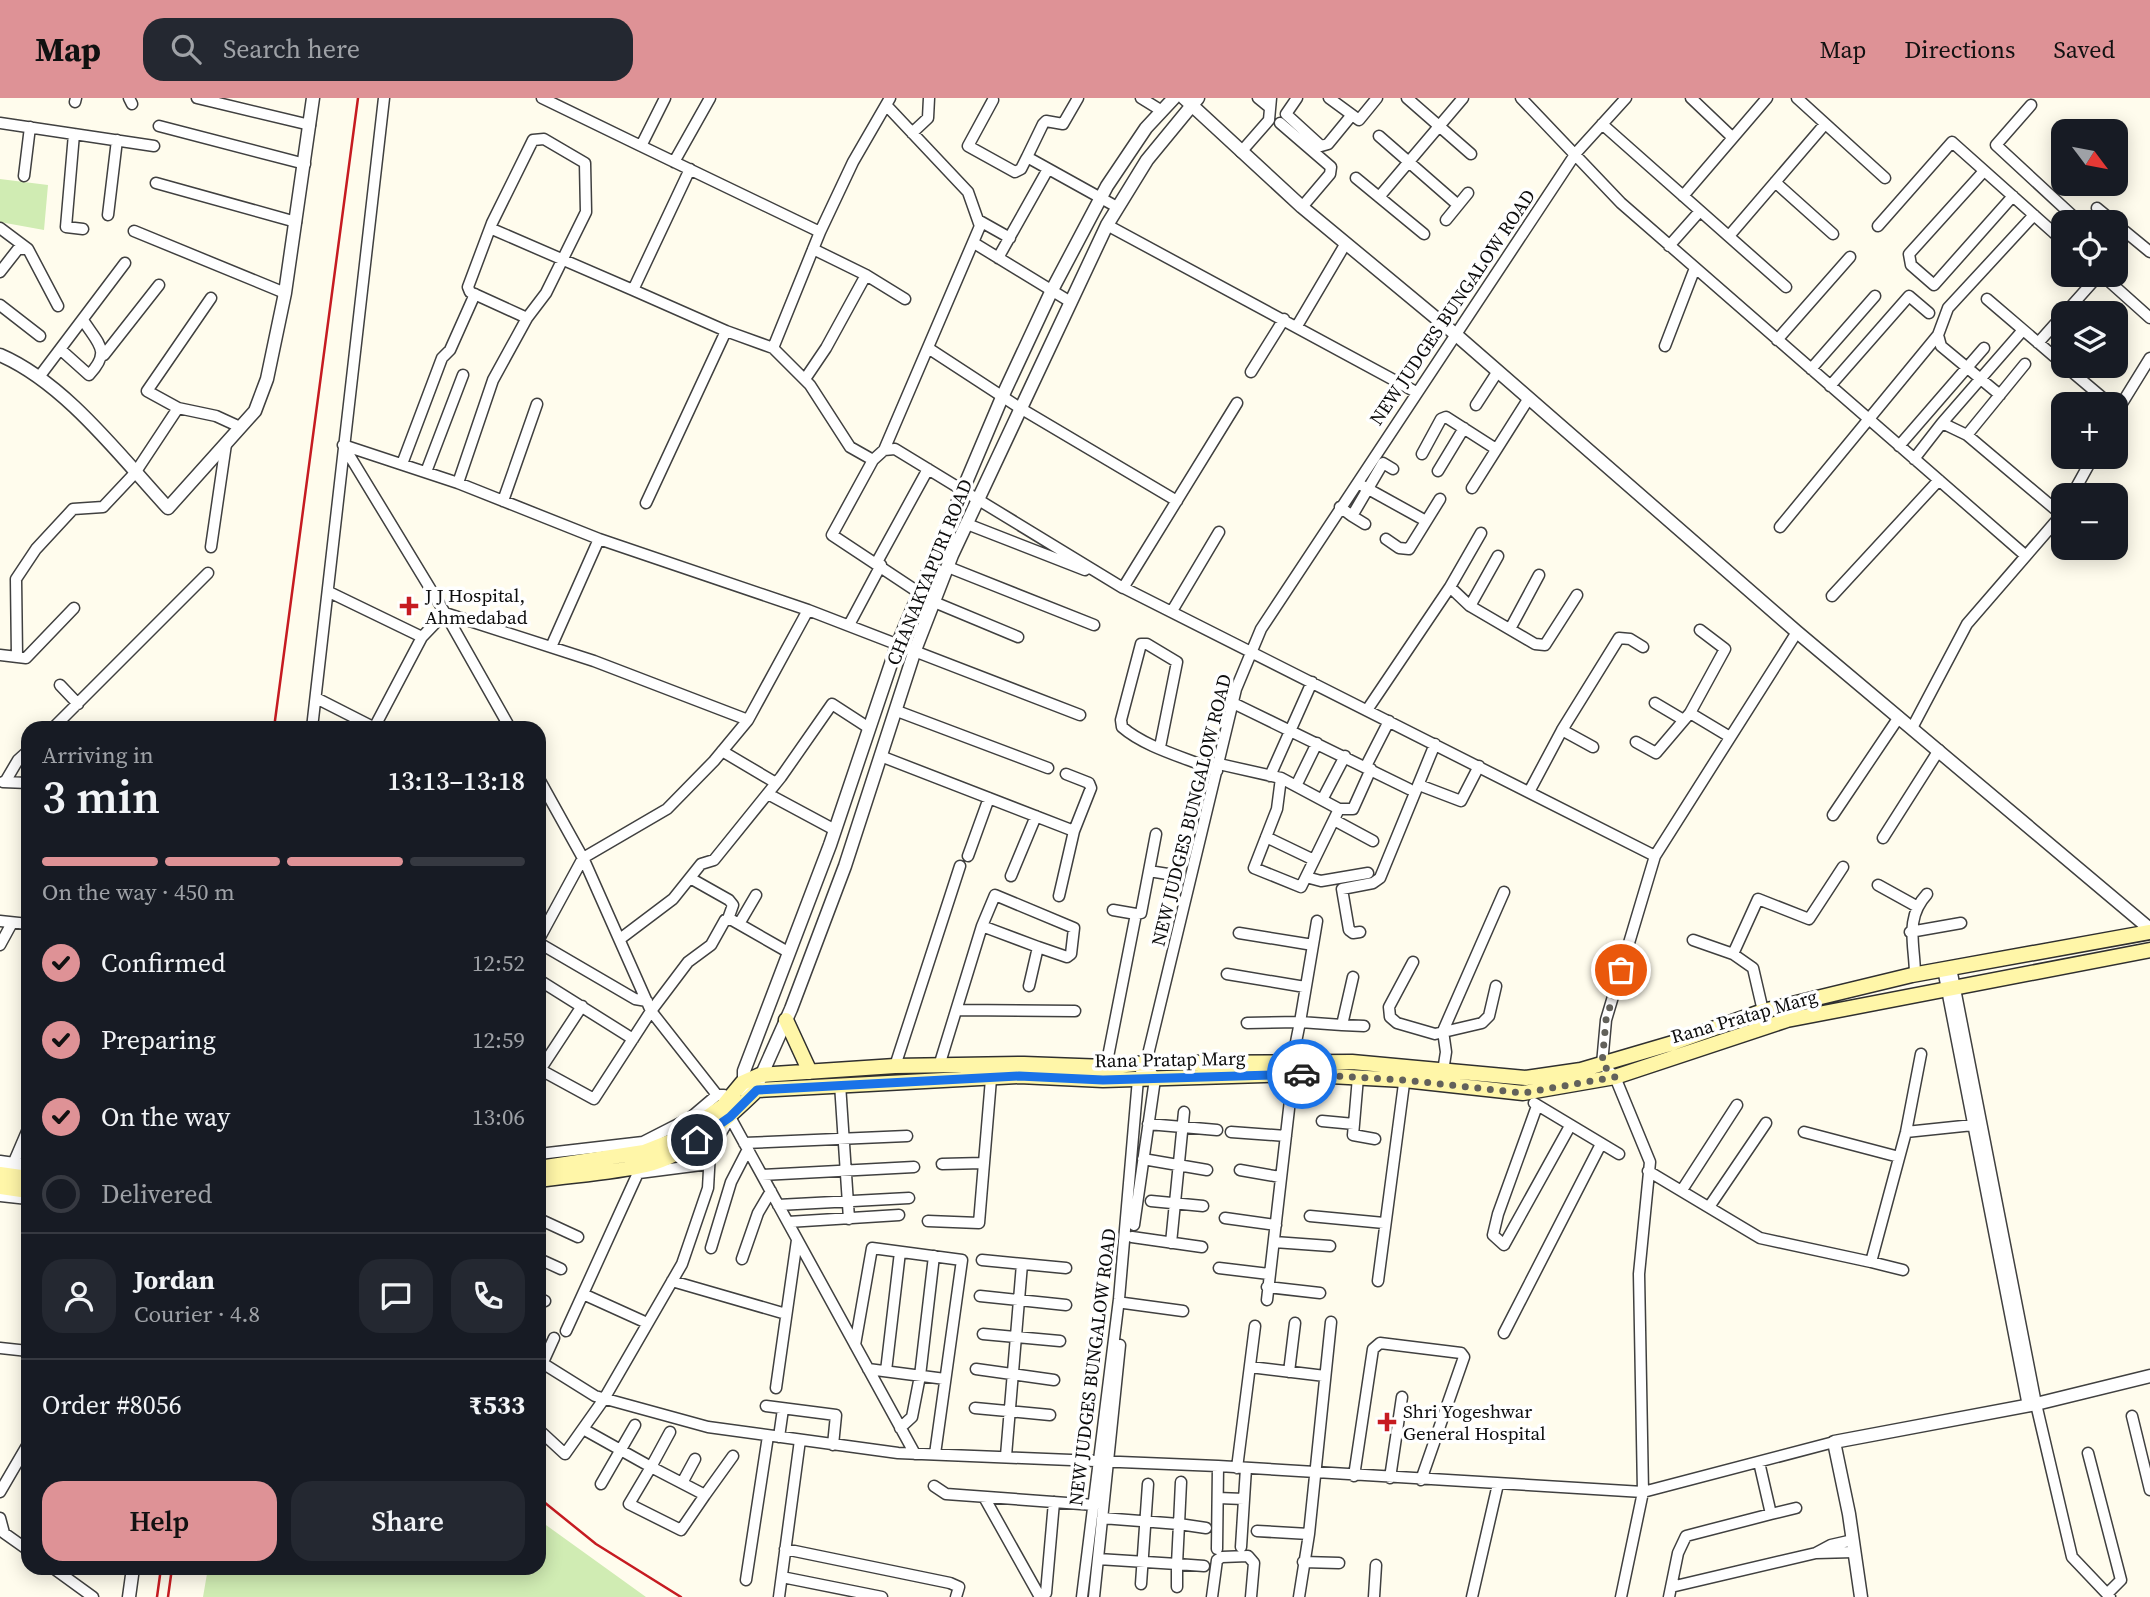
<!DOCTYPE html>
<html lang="en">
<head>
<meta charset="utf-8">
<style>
	body { margin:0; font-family:"Source Serif 4",serif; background:#242831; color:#f1f3f6; height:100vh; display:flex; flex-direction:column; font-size:26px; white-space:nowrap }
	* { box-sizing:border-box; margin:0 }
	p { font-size:23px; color:#9ea1a6 }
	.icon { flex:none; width:38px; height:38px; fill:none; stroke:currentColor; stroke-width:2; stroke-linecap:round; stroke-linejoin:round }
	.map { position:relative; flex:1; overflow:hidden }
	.side { position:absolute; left:21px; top:623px; width:525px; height:854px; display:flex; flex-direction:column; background:#171b24; border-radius:21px; box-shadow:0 4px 18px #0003 }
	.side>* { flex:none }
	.needle { width:46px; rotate:122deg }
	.tools { position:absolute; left:2051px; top:21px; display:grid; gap:14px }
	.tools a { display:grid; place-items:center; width:77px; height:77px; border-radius:14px; background:#171b24; box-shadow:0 4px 18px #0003; font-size:35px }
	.pin { position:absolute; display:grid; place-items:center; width:60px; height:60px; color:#fff; margin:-30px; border:4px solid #fff; border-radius:50%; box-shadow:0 2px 7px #0007 }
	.courier { position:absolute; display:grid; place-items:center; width:70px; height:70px; margin:-35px; border:5px solid #1a73e8; border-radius:50%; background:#fff; color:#222; box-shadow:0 2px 9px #0007 }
	.overview em { font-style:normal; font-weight:600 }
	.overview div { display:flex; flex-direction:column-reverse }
	.overview { display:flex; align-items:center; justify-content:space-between; height:119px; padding:0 21px }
	h1 { font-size:46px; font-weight:600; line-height:52px }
	.bar { display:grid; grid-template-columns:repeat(4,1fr); gap:10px 7px; align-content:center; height:84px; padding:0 21px }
	.bar i { height:9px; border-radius:5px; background:#363941 }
	.bar .selected { background:#de9296 }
	.bar p { grid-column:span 4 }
	.line { display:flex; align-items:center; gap:18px; padding:0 21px; border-top:2px solid #363941 }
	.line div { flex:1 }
	.round { display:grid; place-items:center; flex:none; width:74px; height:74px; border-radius:21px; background:#242831 }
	ol { padding:0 21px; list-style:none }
	li { display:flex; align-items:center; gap:21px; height:77px }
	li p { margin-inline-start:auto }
	li .icon { padding:7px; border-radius:50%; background:#de9296; color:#111; stroke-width:4 }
	li:last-child { color:#9ea1a6 }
	li i { width:38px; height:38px; border:4px solid #363941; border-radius:50% }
	.primary-button { display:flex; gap:14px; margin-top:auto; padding:14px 21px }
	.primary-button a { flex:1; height:80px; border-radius:21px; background:#de9296; color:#111; font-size:28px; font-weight:600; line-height:80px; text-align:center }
	.primary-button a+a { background:#242831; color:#f1f3f6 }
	header { display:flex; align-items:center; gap:42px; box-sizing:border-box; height:98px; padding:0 35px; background:#de9296; color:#111 }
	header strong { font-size:33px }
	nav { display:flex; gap:38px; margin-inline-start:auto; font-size:24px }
	.search { width:490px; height:63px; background:#242831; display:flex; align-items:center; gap:18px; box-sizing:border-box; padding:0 24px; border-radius:21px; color:#9ea1a6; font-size:26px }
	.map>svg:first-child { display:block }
</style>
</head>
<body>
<header>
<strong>Map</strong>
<div class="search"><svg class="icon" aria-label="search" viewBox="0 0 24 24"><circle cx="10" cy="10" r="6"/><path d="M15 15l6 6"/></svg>Search here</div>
<nav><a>Map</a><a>Directions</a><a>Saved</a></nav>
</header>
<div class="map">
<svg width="2150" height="1499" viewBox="0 0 2150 1499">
	<rect width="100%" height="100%" fill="#fffced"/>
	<path fill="#d0ecb3" d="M0,81L48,87L44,132L0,124Z
		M539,1422L646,1499H203L208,1470H539Z"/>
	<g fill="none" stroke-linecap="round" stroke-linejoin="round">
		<defs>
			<path id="minor" d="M129,0L132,6
				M197,0L310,27
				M542,0L641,48L665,0
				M1078,0L1063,26L1046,23L1043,26L1027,59L1117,109
				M1141,0L1162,13
				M1258,0L1269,9
				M1297,0L1286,16L1321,48L1328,46L1351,18
				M1329,0L1359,22L1377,0
				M1407,0L1471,56
				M1521,0L1621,105L2026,458
				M1691,0L1732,39
				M1797,0L1885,80
				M993,2L968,48L1015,74L1021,71L1027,59
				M75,4L76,0
				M2031,7L1996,47L2076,121L2073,124
				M0,25L154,48
				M1280,25L1331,69L1330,76L1302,109
				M1602,26L1786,189
				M159,28L305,66
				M912,35L928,20L929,0
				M74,36L66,129L83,131
				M1379,38L1458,107
				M641,48L820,134L773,250L810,287L850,349L873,362L884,352L895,351L1123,490L1237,305
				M1241,54L1269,22L1271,0
				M674,64L710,0
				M690,71L633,192L726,233
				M1984,73L1909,156L1911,167L1934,187L2013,98
				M24,78L30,29
				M1356,80L1424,136
				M1775,84L1833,136
				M156,85L296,124
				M1683,98L1767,0
				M1379,99L1463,0
				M2097,110L2114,124
				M108,117L117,42
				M978,122L1010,140
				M1446,122L1468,95
				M2116,126L2150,154
				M1107,127L1416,294
				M1878,128L1952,44L2063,143
				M0,130L28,151
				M492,131L633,192
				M134,133L285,195
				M820,134L853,64L890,0
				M1729,138L1825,26
				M974,145L1069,203
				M1669,148L1700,113
				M813,151L866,177L905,201
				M998,160L1048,71
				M0,174L18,151H28L58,208
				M2102,177L2150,220
				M211,200L147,293L178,310L216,318L240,329
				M1987,201L2063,266
				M0,207L40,238
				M2065,215L2099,177
				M1297,228L1346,145
				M1777,242L1850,159
				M2038,245L2063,217
				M1665,248L1695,170
				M928,250L1020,310L1177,403
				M60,251L89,277C112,253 98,246 83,222
				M104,257L159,187
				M2025,266L1967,337L2062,417
				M2065,268L2110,306
				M1811,271L1875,198
				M1251,274L1284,221
				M39,279L125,165
				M805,281L826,250L866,177
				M1830,288L1909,198L1929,215
				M2000,297L1941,248L1938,237L1948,210L2034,117
				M1476,307L1498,273
				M2116,315L2150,260
				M1942,325L2023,232
				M343,347L458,385L599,441L808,512L1080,617
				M343,347L445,515L510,630
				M1899,348L1984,250
				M884,352L980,128L968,94L886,7
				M1422,356L1441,321L1446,319L1496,351
				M1914,361L1942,325L1967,337
				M873,362L832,437L918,494
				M402,366L442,260L450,252L475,196
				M1438,373L1464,330
				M426,374L463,277
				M458,385L493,282L527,220L546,195L586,114L585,65L544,41L533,42L492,125L468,189L470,194L527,220
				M1361,387L1426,423
				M1472,390L1529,300
				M2072,397L2093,359
				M503,403L537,306
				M646,405L726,233L773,250
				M1340,409L1352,418L1383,365L1393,371
				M1352,418L1365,426
				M967,426L1085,472
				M1780,429L1938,237
				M1386,441L1399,450L1409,451L1440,401
				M211,449L226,346
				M877,464L928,371
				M948,469L1094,527
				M1118,487L1655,758
				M1450,489L1481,435
				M329,494L422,539L445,515L594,563L748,622L808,512
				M1832,498L1939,382
				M934,504L1018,539
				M1470,508L1498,458
				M1172,513L1219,434
				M849,527L881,467
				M1510,531L1539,477
				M551,549L599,441
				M0,557L26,560L74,510
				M17,559L16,481L36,451L73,411L103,409L135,375L178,310
				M60,587L78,606
				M316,600L373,629
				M1233,605L1409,691
				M1655,605L1682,621
				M1367,612L1450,489L1470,508L1535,546L1545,547L1577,497
				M897,613L1048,670
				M1690,615L1730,639
				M53,630L208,475
				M312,630L384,0
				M374,630L422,539
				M1912,630L1967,526L2063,415
				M1562,632L1593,649
				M1636,644L1656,655L1690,615L1725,551L1700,532
				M1160,649L1177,564L1147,546H1141L1121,622L1122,629C1146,650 1187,660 1217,673
				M722,653L776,685
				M883,659L1074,733
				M1219,666L1281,680L1339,711L1301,789L1254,770L1277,711L1281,680
				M1366,668L1389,623
				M1270,678L1312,584
				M539,681L584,762L651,913L717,997
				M3,684L28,685
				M5,684L18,662L28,653
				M1419,687L1461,703L1479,668
				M1296,688L1317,645
				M1529,694L1562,632L1619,540L1630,541L1643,549
				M768,696L835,732
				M1322,702L1345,658
				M1339,711H1353L1371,671
				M1833,717L1899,619
				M1334,722L1373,743
				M1266,739L1314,762
				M1883,740L1939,652
				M968,758L989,700
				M1149,773L1174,777
				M1011,778L1036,718
				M1306,779L1321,783L1368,775
				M690,780L729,802L733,807L728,821
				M1878,787L1916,808
				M1059,798L1074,733L1091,690L1089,685L1066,676
				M1113,812L1136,816
				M0,823L28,826
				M739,826L756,797
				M982,828L1038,849
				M1360,834L1353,835L1349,832L1342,791L1373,785L1380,780L1435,646
				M1910,834L1961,825
				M1239,835L1313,847L1300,924L1342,927L1353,879
				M539,841L583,760L667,711L714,663L748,622
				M620,841L673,801L701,766L714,762L781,679L832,606L869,630
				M1693,842L1733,856L1753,870L1763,913
				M539,845L635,901L647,903
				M0,847L12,825
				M1313,847L1317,823
				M1733,856L1758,801L1809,821L1843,769
				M1413,864L1389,909L1390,919L1397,925L1435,936L1482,925L1489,918L1496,888
				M1951,870L2036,1306L2072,1459L2110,1499
				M1943,871L2028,1308
				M1227,876L1305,889
				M1915,877C1915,847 1904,821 1927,796
				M539,882L633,941
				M957,912L1075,913
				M1247,925L1300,924L1292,964
				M1342,927L1364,928
				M895,968L960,768
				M939,968L982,828L995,797L1074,830L1071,856L1067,859L1038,849L1029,888
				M1106,969L1136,816L1141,815L1156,736
				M539,971L594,1001L651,913L688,864L711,847L725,822H732L788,854
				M540,972L582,908
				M1443,973L1446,954L1443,933L1504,794
				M840,986L849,1121
				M1534,1005L1619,1056
				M1537,1008L1498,1116L1493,1137L1504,1147L1570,1028
				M730,1019L915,1356
				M1322,1023L1354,1026L1358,979
				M1148,1026L1217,1032
				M1354,1026L1353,1037L1375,1041
				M1231,1034L1286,1038
				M1804,1034L1899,1059
				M1906,1034L1973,1027
				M744,1045L907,1038
				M539,1056L643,1044L690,1020L717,997H724
				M1143,1061L1207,1072
				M13,1066L28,1031
				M942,1066L983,1065
				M1240,1072L1280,1079
				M1648,1073L1760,1140L1871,1164L1906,1034L1921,956
				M639,1075L709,1066
				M762,1077L914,1069
				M1682,1092L1737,1007
				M1151,1103L1203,1108
				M778,1107L909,1100
				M1709,1109L1766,1025
				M1310,1118L1384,1125
				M1225,1120L1276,1127
				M539,1121L578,1139
				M928,1123L979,1125L991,981
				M788,1124L899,1117
				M1134,1127L1155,981L1151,974
				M1132,1139L1202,1149
				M1274,1144L1330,1148
				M1171,1145L1184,1014
				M711,1150L731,1084L748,1051
				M539,1161L561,1171
				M742,1161L758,1115L771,1093
				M982,1162L1066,1170
				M1871,1164L1903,1172
				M1219,1170L1269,1176
				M672,1183L786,1216
				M1378,1183L1405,978
				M1267,1189L1320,1195
				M583,1196L647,1225
				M980,1198L1066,1207
				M539,1200L545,1203
				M1267,1202L1293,976
				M1124,1205L1183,1213
				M566,1233L638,1075
				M1504,1235L1601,1046
				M983,1236L1060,1243
				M855,1247L872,1150L962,1162L935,1356
				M0,1250L28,1253
				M539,1263L595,1298L708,1329L898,1355L1218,1368L1643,1394L1834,1344
				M1250,1269L1325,1278
				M868,1271L945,1281
				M976,1271L1054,1282
				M539,1273L554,1240
				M886,1273L900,1154
				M1289,1274L1295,1225
				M776,1290L797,1142
				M766,1308L836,1317L833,1347
				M975,1310L1050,1317
				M2132,1318L2150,1392
				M900,1330L912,1319L920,1278L934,1158
				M583,1331L651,1369L670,1334
				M539,1332L565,1356L604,1301L682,1166L708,1090L710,1054L729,1021
				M779,1339L783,1311
				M2088,1355L2121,1482L2107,1496
				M1006,1358L1022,1166
				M1237,1370L1255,1228
				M1354,1378L1373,1251L1380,1245L1461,1255L1464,1259L1421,1382
				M1390,1380L1402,1299
				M1181,1384L1179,1426L1206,1430
				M682,1385L695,1361
				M601,1386L635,1327
				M934,1388L946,1396L1094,1407
				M0,1394L28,1346
				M705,1397L681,1432L629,1406L651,1369L705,1397L733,1358
				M984,1399L1040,1499L1046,1495L1054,1404
				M1218,1400L1244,1401
				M1771,1416L1796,1410
				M0,1420L4,1435L28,1452
				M1257,1433L1309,1436
				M1241,1449L1246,1370
				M785,1451L950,1485L959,1489L956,1499
				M1217,1451L1218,1368
				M1816,1455L1831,1447L1853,1442
				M1098,1461L1177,1466L1179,1426L1102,1420
				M1303,1464L1339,1465
				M53,1470L93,1499
				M782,1479L882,1499
				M746,1482L768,1338
				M1141,1486L1148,1386
				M1177,1489V1466L1204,1468
				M1671,1489L1816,1455L1854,1454
				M779,1499L800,1342
				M1082,1499L1119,1201L1138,981L1146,965L1236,591L1261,531L1576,55L1626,0
				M1094,1499L1120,1247
				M1212,1499L1217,1462L1222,1459L1248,1458L1254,1465L1251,1499
				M1299,1499L1309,1436L1331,1224
				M1374,1499L1376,1467
				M1472,1499L1498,1386
				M1621,1499L1643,1394L1639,1176L1650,1064L1615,979L1602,966L1606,922L1655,758L1797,534
				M1669,1499L1678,1455L1686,1438L1771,1416L1759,1364"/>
			<path id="tertiary" d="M1184,0L1302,109L1454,235L1797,534L2150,831
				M0,257C65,285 120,358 168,410L255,313L267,281L285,195L313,0
				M758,985L791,911L845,768L915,552L952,457L1107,127L1147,62L1198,0
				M744,992V973L830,747L898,545L1003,297L1052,192L1107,88L1146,30L1174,0
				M0,1064L28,1068
				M0,1097L28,1100
				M129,1499L133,1470
				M1861,1499L1849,1416L1834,1344L2036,1306L2150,1278"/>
			<path id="secondary" d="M786,922L810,974
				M539,1070L644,1054L677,1041L723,1008L742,985L760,977L895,968L1024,966L1106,969L1146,965L1352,964L1526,980L1581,972L1673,945L1763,913L1912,877L2150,834
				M0,1076L28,1080
				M539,1082C574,1077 612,1075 646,1067C690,1056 726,1022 757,992L1019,978L1103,982L1293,976L1404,982L1523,995L1615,979L1787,922L2150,852
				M0,1089L28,1093"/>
		</defs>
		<use href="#minor" stroke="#404040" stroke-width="13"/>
		<use href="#tertiary" stroke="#404040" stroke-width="15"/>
		<use href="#secondary" stroke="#2f2f2f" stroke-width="17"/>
		<use href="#minor" stroke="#fff" stroke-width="10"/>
		<use href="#tertiary" stroke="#fff" stroke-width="12"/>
		<use href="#secondary" stroke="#fff6a8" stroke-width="14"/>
		<path stroke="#c61b21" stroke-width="2.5" d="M274,630L358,0
			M539,1400L596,1446L681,1499
			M157,1499L161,1470
			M168,1499L172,1470"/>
	</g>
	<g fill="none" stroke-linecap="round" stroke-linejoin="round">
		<path stroke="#62615b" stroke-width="7" stroke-dasharray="0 12.6" d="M1302,976L1404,982L1523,995L1615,979L1602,966L1606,922L1621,872"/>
		<path stroke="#1a73e8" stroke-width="9" d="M697,1042L730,1019L757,992L1019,978L1103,982L1302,976"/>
	</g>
	<g fill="#c61b21" stroke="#fff" stroke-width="2.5">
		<path d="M405.5 497.5h7v7h7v7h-7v7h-7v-7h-7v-7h7z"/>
		<path d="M1383.5 1313.5h7v7h7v7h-7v7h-7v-7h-7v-7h7z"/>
	</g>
	<g text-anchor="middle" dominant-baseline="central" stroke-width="7" stroke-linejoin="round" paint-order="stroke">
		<g font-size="19" fill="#0d0d0d" stroke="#fff">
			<text transform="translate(1452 209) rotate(-56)">NEW JUDGES BUNGALOW ROAD</text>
			<text transform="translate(929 474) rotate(-68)">CHANAKYAPURI ROAD</text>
			<text transform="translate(1191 712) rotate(-76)">NEW JUDGES BUNGALOW ROAD</text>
			<text transform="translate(1744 918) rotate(-16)">Rana Pratap Marg</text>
			<text transform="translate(1170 961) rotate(-1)">Rana Pratap Marg</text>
			<text transform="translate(1092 1269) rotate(-83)">NEW JUDGES BUNGALOW ROAD</text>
		</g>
		<g font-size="19" fill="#0d0d0d" stroke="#fff" text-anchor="start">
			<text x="425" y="497">J J Hospital,<tspan x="425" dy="22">Ahmedabad</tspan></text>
			<text x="1403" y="1313">Shri Yogeshwar<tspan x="1403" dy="22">General Hospital</tspan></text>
		</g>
	</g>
</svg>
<div class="tools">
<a><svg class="needle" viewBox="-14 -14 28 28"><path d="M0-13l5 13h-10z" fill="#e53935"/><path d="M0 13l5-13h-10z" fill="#9ea1a6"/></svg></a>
<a><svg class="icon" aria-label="locate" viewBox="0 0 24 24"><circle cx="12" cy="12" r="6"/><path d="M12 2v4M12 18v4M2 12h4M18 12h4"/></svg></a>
<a><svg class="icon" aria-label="layers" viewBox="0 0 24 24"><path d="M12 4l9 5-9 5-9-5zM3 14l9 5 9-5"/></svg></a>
<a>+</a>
<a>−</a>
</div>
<div class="pin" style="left:1621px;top:872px;background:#ea580c"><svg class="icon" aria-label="bag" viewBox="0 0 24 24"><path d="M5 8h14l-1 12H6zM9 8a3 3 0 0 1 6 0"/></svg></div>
<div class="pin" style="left:697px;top:1042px;background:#1f2937"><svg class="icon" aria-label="home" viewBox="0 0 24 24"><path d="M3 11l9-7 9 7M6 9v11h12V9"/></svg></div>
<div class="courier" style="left:1302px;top:976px"><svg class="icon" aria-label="car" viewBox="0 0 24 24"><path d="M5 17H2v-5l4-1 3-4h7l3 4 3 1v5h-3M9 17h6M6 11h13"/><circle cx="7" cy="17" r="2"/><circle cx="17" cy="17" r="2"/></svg></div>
<section class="side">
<div class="overview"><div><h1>3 min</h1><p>Arriving in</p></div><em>13:13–13:18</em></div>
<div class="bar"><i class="selected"></i><i class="selected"></i><i class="selected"></i><i></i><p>On the way · 450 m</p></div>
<ol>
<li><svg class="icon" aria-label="check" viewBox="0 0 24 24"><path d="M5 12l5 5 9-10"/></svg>Confirmed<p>12:52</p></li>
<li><svg class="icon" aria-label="check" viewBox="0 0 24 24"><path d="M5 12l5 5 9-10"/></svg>Preparing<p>12:59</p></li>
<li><svg class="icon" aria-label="check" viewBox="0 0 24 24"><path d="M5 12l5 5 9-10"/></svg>On the way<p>13:06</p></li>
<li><i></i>Delivered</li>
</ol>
<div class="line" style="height:126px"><a class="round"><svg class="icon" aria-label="person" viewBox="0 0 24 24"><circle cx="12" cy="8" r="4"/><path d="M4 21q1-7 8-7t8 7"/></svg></a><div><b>Jordan</b><p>Courier · 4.8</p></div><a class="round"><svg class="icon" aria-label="chat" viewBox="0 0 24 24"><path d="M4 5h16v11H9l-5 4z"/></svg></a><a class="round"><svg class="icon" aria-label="phone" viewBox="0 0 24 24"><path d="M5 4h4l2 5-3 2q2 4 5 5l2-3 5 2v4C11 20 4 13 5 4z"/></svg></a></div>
<div class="line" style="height:91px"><div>Order #8056</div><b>₹533</b></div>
<div class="primary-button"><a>Help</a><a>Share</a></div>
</section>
</div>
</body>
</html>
